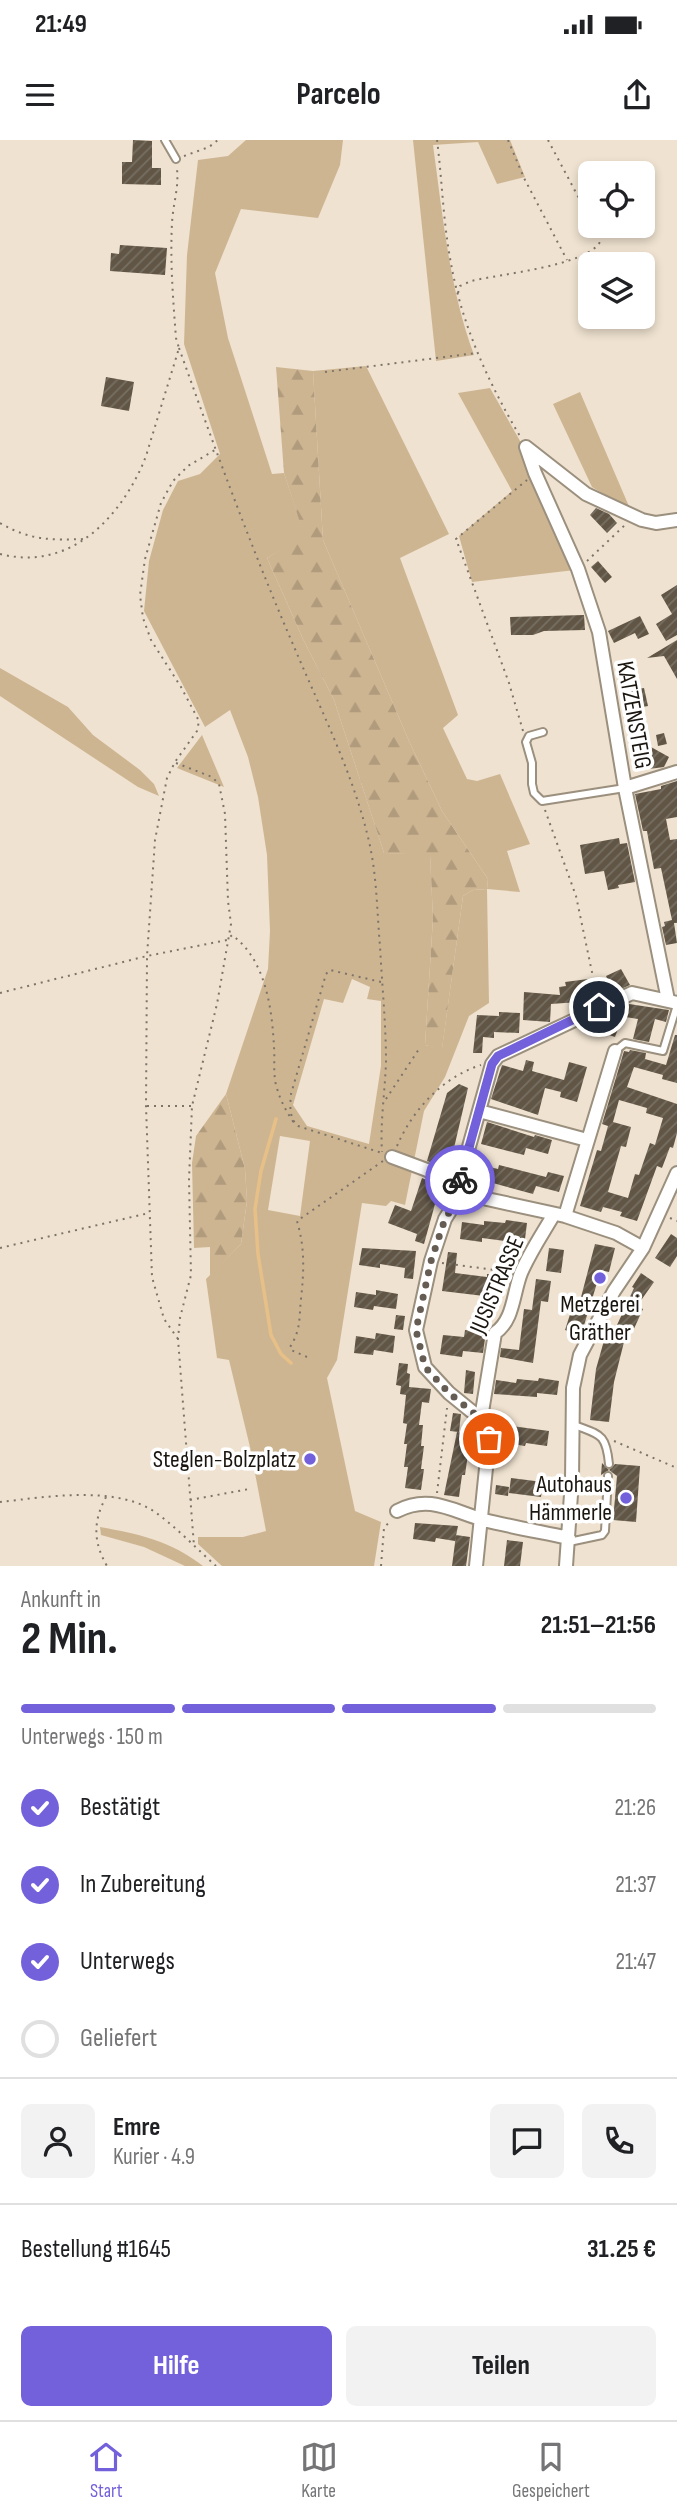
<!DOCTYPE html>
<html lang="de">
<head>
<meta charset="utf-8">
<style>
	body { margin:0; font-family:"Sofia Sans Condensed",sans-serif; background:#f2f2f2; color:#202124; height:100vh; display:flex; flex-direction:column; font-size:26px; white-space:nowrap }
	* { box-sizing:border-box; margin:0 }
	p { font-size:23px; color:#757577 }
	.icon { flex:none; width:38px; height:38px; fill:none; stroke:currentColor; stroke-width:2; stroke-linecap:round; stroke-linejoin:round }
	.map { position:relative; height:1426px; overflow:hidden }
	.side { display:flex; flex-direction:column; background:#fff; flex:1 }
	.side>* { flex:none }
	.fabs { position:absolute; left:578px; top:21px; display:grid; gap:14px }
	.fabs a { display:grid; place-items:center; width:77px; height:77px; border-radius:10px; background:#fff; box-shadow:0 4px 10px #0003; font-size:35px }
	.pin { position:absolute; display:grid; place-items:center; width:60px; height:60px; color:#fff; margin:-30px; border:4px solid #fff; border-radius:50%; box-shadow:0 2px 7px #0007 }
	.courier { position:absolute; display:grid; place-items:center; width:70px; height:70px; margin:-35px; border:5px solid #7361db; border-radius:50%; background:#fff; color:#222; box-shadow:0 2px 9px #0007 }
	.headline em { font-style:normal; font-weight:700 }
	.headline div { display:flex; flex-direction:column-reverse }
	.headline { display:flex; align-items:center; justify-content:space-between; height:119px; padding:0 21px }
	h1 { font-size:46px; font-weight:700; line-height:52px }
	.bar { display:grid; grid-template-columns:repeat(4,1fr); gap:10px 7px; align-content:center; height:84px; padding:0 21px }
	.bar i { height:9px; border-radius:5px; background:#e0e0e0 }
	.bar .on { background:#7361db }
	.bar p { grid-column:span 4 }
	.line { display:flex; align-items:center; gap:18px; padding:0 21px; border-top:2px solid #e0e0e0 }
	.line div { flex:1 }
	.round { display:grid; place-items:center; flex:none; width:74px; height:74px; border-radius:10px; background:#f2f2f2 }
	ol { padding:0 21px; list-style:none }
	li { display:flex; align-items:center; gap:21px; height:77px }
	li p { margin-inline-start:auto }
	li .icon { padding:7px; border-radius:50%; background:#7361db; color:#fff; stroke-width:4 }
	li:last-child { color:#757577 }
	li i { width:38px; height:38px; border:4px solid #e0e0e0; border-radius:50% }
	.cta { display:flex; gap:14px; margin-top:auto; padding:14px 21px }
	.cta a { flex:1; height:80px; border-radius:10px; background:#7361db; color:#fff; font-size:28px; font-weight:700; line-height:80px; text-align:center }
	.cta a+a { background:#f2f2f2; color:#202124 }
	.status { display:flex; justify-content:space-between; align-items:center; height:49px; padding:0 35px; background:#fff; direction:ltr }
	.status svg { height:19px; fill:currentColor }
	header { display:flex; justify-content:space-between; align-items:center; height:91px; padding:0 21px; background:#fff; font-size:32px; font-weight:700 }
	.tab-bar { display:flex; justify-content:space-around; align-items:center; height:98px; border-top:2px solid #e0e0e0; background:#fff; font-size:19px; color:#757577 }
	.tab-bar a { display:grid; justify-items:center; gap:4px }
	.tab-bar .on { color:#7361db }
	.map>svg:first-child { display:block }
</style>
</head>
<body>
<div class="status"><b>21:49</b><svg viewBox="0 0 49 12"><path d="M0 12V9h3v3zM5 12V6h3v6zM10 12V3h3v9zM15 12V0h3v12zM26 1h20v11H26zM47 4h2v5h-2z"/></svg></div>
<header><svg class="icon" aria-label="menu" viewBox="0 0 24 24"><path d="M4 6h16M4 12h16M4 18h16"/></svg>Parcelo<svg class="icon" aria-label="share" viewBox="0 0 24 24"><path d="M12 15V3M7 8l5-5 5 5M5 13v7h14v-7"/></svg></header>
<div class="map">
<svg width="677" height="1426" viewBox="0 0 677 1426">
	<defs>
		<pattern id="forest-firs" width="22" height="20" patternUnits="userSpaceOnUse" patternTransform="scale(1.75)"><rect width="22" height="20" fill="#ceb592"/><path d="M5 1l3.5 6h-7zM16 11l3.5 6h-7z" fill="#b09b7d"/></pattern>
		<pattern id="building-hatch" width="6" height="6" patternUnits="userSpaceOnUse" patternTransform="scale(1.75)"><rect width="6" height="6" fill="#615646"/><path d="M-1 1l2-2M0 6l6-6M5 7l2-2" fill="none" stroke="#776f62"/></pattern>
	</defs>
	<rect width="100%" height="100%" fill="#efe2d0"/>
	<path fill="#ceb592" fill-rule="evenodd" d="M246,0H343L340,25L318,78L241,69L215,133L228,198L272,334L284,333L305,396L267,418L303,499L334,560L384,713L430,714L433,778L425,905L442,908L463,756L473,750L487,749L488,739L442,671L409,601L323,400L313,231L366,226L449,394L400,418L458,575L443,588L467,639L477,641L500,634L530,704L507,711L520,752L487,749L489,863L469,876L445,937L424,971L405,1065L391,1061L386,1066L362,1063L337,1220L327,1238L355,1371L381,1382L374,1426H222L198,1404V1397H243L266,1391L250,1307L229,1220L217,1218L206,1139L241,1104L247,1061L245,1029L226,954L268,829L270,791L267,715L258,657L248,617L230,570L205,587L144,471L149,421L163,370L178,341L200,334L220,314L184,204L187,115L198,20L228,16ZM352,839L370,847L367,859L381,861V926L369,1004L307,986L293,965L324,859L343,863ZM280,996L310,1001L300,1076L268,1070Z
		M413,0H510L525,37L497,44L478,2L433,5C443,77 449,147 474,215L436,221Z
		M490,248L524,308L575,430L472,442L459,396L512,351L458,253Z
		M580,252L631,371L592,347L553,264Z
		M0,528L68,567L93,595L140,630L154,644L159,656L138,647L0,556Z
		M202,595L224,647L177,628Z
		M100,1387C139,1394 171,1401 203,1426H185L144,1407L101,1395Z"/>
	<path fill="url(#forest-firs)" d="M276,227L313,231L323,400L409,601L442,671L488,739L487,749L473,750L463,756L442,909L425,905L433,778L430,715L384,713L334,560L303,499L267,418L304,395L284,333Z
		M226,954L245,1029L247,1061L241,1104L210,1136V1107L194,1108L192,1023L196,996Z"/>
	<g fill="none" stroke-linecap="round" stroke-linejoin="round">
		<path stroke="#e7c087" stroke-width="3.5" d="M276,979L261,1031L255,1069L258,1114L271,1195L281,1214L291,1223"/>
	</g>
	<path fill="url(#building-hatch)" fill-rule="evenodd" d="M133,0L152,1V28H161V45L122,44V22H132Z
		M120,105L167,108L165,135L110,131L111,113L119,114Z
		M106,237L134,242L129,271L101,266Z
		M596,368L609,374L617,383L607,393L590,375Z
		M598,421L612,437L605,443L591,427Z
		M677,445V495L666,501L656,484L672,474L661,455Z
		M584,475L585,490L544,491L533,495H511L510,477Z
		M640,476L649,494L638,499L635,493L614,503L608,491Z
		M677,500V539L664,516L647,518Z
		M644,548L648,566L632,569L630,559L621,561L620,552Z
		M664,593L667,604L658,606L656,595Z
		M651,607L669,617L664,627L649,629L648,620L636,622L634,610Z
		M677,641V677L666,679L670,700L677,699V783H674L677,803L666,805L662,787L665,786L664,782L672,780L661,728L654,729L648,697L647,691H643L635,654L661,649V646Z
		M619,698L620,704L627,703L635,742L618,745L619,748L608,750L604,731L585,734L580,705Z
		M621,829L630,845L614,852L606,836Z
		M588,839L592,861L551,864L550,882L523,880L524,852L560,855L559,847L566,846L565,842Z
		M629,864L669,870L666,882L655,879L649,902L633,899L638,879L619,876L621,868Z
		M499,872L520,873L519,893L494,892V898L483,897L482,913H473L477,875L499,876Z
		M605,875L621,881L615,897L591,889L594,881Z
		M675,895H677V943L662,939L663,935L634,927L627,947L677,964V993L673,1008L670,1007L662,1028L657,1026L637,1081L620,1076L622,1072L603,1067L601,1072L580,1066L597,1010L601,1011L608,986L602,984L624,911L629,912L630,910L646,913L645,919L666,925ZM619,960L647,968L646,973L663,978L655,1005L650,1003L639,1035L635,1034L628,1058L608,1052L621,1006L626,1007L631,987L613,982Z
		M526,920L534,922L532,931L564,940L569,922L587,927L577,962L560,957L561,952L545,948L538,975L491,959L502,925L523,931Z
		M459,944L468,948L454,1008L449,1007L444,1027L427,1021L447,953Z
		M487,982L534,997L535,995L552,1000L548,1014L526,1008L524,1015L481,1004Z
		M474,1023L498,1029L499,1025L546,1037L548,1032L564,1036L559,1052L536,1046L533,1054L482,1040L481,1042L469,1039Z
		M422,1038L440,1046L424,1104L415,1101L417,1094L388,1083L395,1065L411,1071Z
		M506,1080L527,1083L525,1099L516,1098L514,1117L504,1116L505,1101L482,1098V1102L460,1099L462,1082L484,1085V1081L505,1083Z
		M671,1094L677,1098V1116L670,1127L655,1118Z
		M595,1104L615,1108L609,1132L604,1131L601,1144L597,1143L581,1195L565,1190L575,1159L580,1161Z
		M362,1108L416,1111L413,1139L404,1138L405,1128L380,1124V1128L359,1125Z
		M549,1108L564,1110L561,1133L546,1131Z
		M448,1112L457,1113L455,1133L487,1137V1134L507,1136L505,1151L485,1149L484,1156L442,1151Z
		M641,1133L654,1142L637,1166L643,1169L632,1193L627,1190L614,1242L609,1282L590,1280L596,1229L605,1197L611,1198L634,1148L632,1147Z
		M536,1139L551,1141L548,1162L541,1161L533,1223L500,1217L501,1208L519,1210L524,1169L532,1170Z
		M376,1150L398,1154L396,1169L374,1166L373,1170L354,1167L356,1152L376,1155Z
		M476,1168L485,1169L482,1192H486L483,1213L463,1211L462,1217L440,1214L443,1195L464,1197L465,1190L473,1191Z
		M396,1175L405,1176L403,1190L394,1189Z
		M376,1193L395,1196L393,1213L374,1210L373,1215L354,1213L356,1196L375,1199Z
		M399,1223L408,1224L407,1233L410,1234L409,1247L431,1249L429,1263L422,1262L419,1285H423L421,1306H424L421,1329H424L421,1350L405,1348L408,1327H404L407,1304H404L407,1284L403,1283L406,1255L400,1254L401,1246L396,1245Z
		M466,1230L475,1232L473,1254L464,1253Z
		M539,1238L559,1241L557,1255L537,1253V1257L494,1254L496,1240L516,1243L517,1239L538,1241Z
		M453,1273L461,1274L459,1292L450,1291Z
		M497,1284L549,1291L547,1306L526,1303L525,1306L504,1303L506,1295L497,1294Z
		M457,1292L474,1295L471,1314H468L465,1335H462L459,1357L444,1355Z
		M602,1323L609,1330L615,1324L640,1326L636,1382L613,1380L617,1336L609,1330L601,1335Z
		M511,1338L543,1342L541,1357L509,1353Z
		M496,1345L509,1347L508,1356L495,1354Z
		M415,1383L458,1386L455,1401L436,1398L435,1402L413,1399Z
		M456,1395L470,1397L466,1426H452Z
		M507,1400L523,1402L520,1426H504Z"/>
	<g fill="none" stroke-linecap="round" stroke-linejoin="round">
		<defs>
			<path id="lane" d="M165,0L176,19
				M543,592L529,596L526,602L532,623V644L534,653L542,661L625,648
				M615,911L625,903L663,911L677,865
				M572,1284C599,1295 606,1292 609,1324
				M569,1402L602,1395L605,1391L608,1336"/>
			<path id="street" d="M526,307L535,333L578,429L599,492L625,648L668,860
				M526,307L586,354L642,380L656,383L677,380
				M625,648L677,632
				M479,971L587,1000
				M392,1017L427,1030L448,1040L463,1050L487,1059L565,1076L616,1093L643,1108
				M565,1076L615,911
				M481,1278L495,1193C514,1180 513,1153 521,1133C530,1112 543,1093 554,1074
				M397,1371C430,1354 452,1371 484,1380C512,1387 541,1392 569,1398
				M476,1426L489,1299L486,1283L449,1253L425,1227L416,1190L431,1121L445,1079L463,1050L460,1039L492,924L498,916L632,853L677,863
				M566,1426L572,1340L573,1248L580,1215L614,1151L643,1108L677,1033"/>
		</defs>
		<use href="#lane" stroke="#9b8f7e" stroke-width="10"/>
		<use href="#street" stroke="#9b8f7e" stroke-width="16"/>
		<path stroke="#7d7469" stroke-width="2" stroke-dasharray="2 5" stroke-linecap="butt" d="M437,0C442,39 443,79 450,118C461,184 488,242 521,298
			M508,0L524,38L567,120
			M548,0L590,79
			M184,16L209,7L218,0
			M458,153L460,146L471,141C500,134 586,126 600,102L593,86
			M179,208C215,309 252,410 295,509C322,573 355,637 370,706C377,739 377,773 380,806C382,845 386,884 386,922C385,952 380,983 382,1012
			M325,232L476,213
			M0,383C31,401 51,400 86,399
			M0,414C67,431 116,383 142,326C147,315 150,302 154,290C162,263 171,235 179,208L176,198C173,159 170,121 172,83C173,64 179,48 177,29
			M587,421L626,384
			M523,591L509,543L456,399L527,340
			M176,623L212,637L219,644L225,674L228,761L231,784L217,864L192,966L189,1040L191,1135L180,1178L178,1199L194,1406
			M545,670L576,756L597,856
			M381,842L330,830L326,834L291,954C290,965 289,979 298,986L382,1013
			M0,853L147,816L227,800L232,795C266,820 272,869 274,907C275,920 273,932 276,945C280,960 286,971 294,983
			M386,959L419,909
			M147,966H192
			M397,1006C413,969 443,937 481,925
			M670,1078L677,1081
			M0,1108L149,1073
			M442,1123L510,1132
			M178,1199L164,1179L152,1137L146,966L147,816L155,700L167,638L175,622L197,591L199,581L181,547L151,500L143,478L140,455L145,419L161,363L173,341L188,326L215,310
			M307,1217L291,1210L290,1207C301,1190 299,1178 301,1159C304,1131 305,1108 297,1081L383,1021
			M614,1301L677,1328
			M437,1353L447,1268
			M106,1357C93,1381 93,1402 107,1426
			M190,1360L249,1349
			M0,1362C47,1357 120,1344 159,1375C179,1390 197,1409 216,1426
			M381,1426L384,1388L390,1381"/>
		<use href="#lane" stroke="#fff" stroke-width="6"/>
		<use href="#street" stroke="#fff" stroke-width="12"/>
	</g>
	<g fill="none" stroke-linecap="round" stroke-linejoin="round">
		<path stroke="#655d53" stroke-width="7" stroke-dasharray="0 12.6" d="M460,1040L463,1050L445,1079L431,1121L416,1190L425,1227L449,1253L486,1283L489,1299"/>
		<path stroke="#7361db" stroke-width="9" d="M460,1040L492,924L498,916L599,867"/>
	</g>
	<g fill="#7361db" stroke="#fff" stroke-width="2.5">
		<circle cx="600" cy="1138" r="7"/>
		<circle cx="310" cy="1319" r="7"/>
		<circle cx="626" cy="1358" r="7"/>
	</g>
	<g text-anchor="middle" dominant-baseline="central" stroke-width="7" stroke-linejoin="round" paint-order="stroke">
		<g font-size="24" fill="#1a150f" stroke="#fff">
			<text transform="translate(634 575) rotate(80)">KATZENSTEIG</text>
			<text transform="translate(497 1145) rotate(-67)">JUSISTRASSE</text>
		</g>
		<g font-size="24" fill="#1a150f" stroke="#fff" text-anchor="end">
			<text x="600" y="1164" text-anchor="middle">Metzgerei<tspan x="600" dy="28">Gräther</tspan></text>
			<text x="296" y="1319">Steglen-Bolzplatz</text>
			<text x="612" y="1344">Autohaus<tspan x="612" dy="28">Hämmerle</tspan></text>
		</g>
	</g>
</svg>
<div class="fabs">
<a><svg class="icon" aria-label="locate" viewBox="0 0 24 24"><circle cx="12" cy="12" r="6"/><path d="M12 2v4M12 18v4M2 12h4M18 12h4"/></svg></a>
<a><svg class="icon" aria-label="layers" viewBox="0 0 24 24"><path d="M12 4l9 5-9 5-9-5zM3 14l9 5 9-5"/></svg></a>
</div>
<div class="pin" style="left:489px;top:1299px;background:#ea580c"><svg class="icon" aria-label="bag" viewBox="0 0 24 24"><path d="M5 8h14l-1 12H6zM9 8a3 3 0 0 1 6 0"/></svg></div>
<div class="pin" style="left:599px;top:867px;background:#1f2937"><svg class="icon" aria-label="home" viewBox="0 0 24 24"><path d="M3 11l9-7 9 7M6 9v11h12V9"/></svg></div>
<div class="courier" style="left:460px;top:1040px"><svg class="icon" aria-label="bike" viewBox="0 0 24 24"><circle cx="6" cy="16" r="4"/><circle cx="18" cy="16" r="4"/><path d="M6 16l4-8h5l3 8M10 8l3 8H6M13 5h3"/></svg></div>
</div>
<section class="side">
<div class="headline"><div><h1>2 Min.</h1><p>Ankunft in</p></div><em>21:51–21:56</em></div>
<div class="bar"><i class="on"></i><i class="on"></i><i class="on"></i><i></i><p>Unterwegs · 150 m</p></div>
<ol>
<li><svg class="icon" aria-label="check" viewBox="0 0 24 24"><path d="M5 12l5 5 9-10"/></svg>Bestätigt<p>21:26</p></li>
<li><svg class="icon" aria-label="check" viewBox="0 0 24 24"><path d="M5 12l5 5 9-10"/></svg>In Zubereitung<p>21:37</p></li>
<li><svg class="icon" aria-label="check" viewBox="0 0 24 24"><path d="M5 12l5 5 9-10"/></svg>Unterwegs<p>21:47</p></li>
<li><i></i>Geliefert</li>
</ol>
<div class="line" style="height:126px"><a class="round"><svg class="icon" aria-label="person" viewBox="0 0 24 24"><circle cx="12" cy="8" r="4"/><path d="M4 21q1-7 8-7t8 7"/></svg></a><div><b>Emre</b><p>Kurier · 4.9</p></div><a class="round"><svg class="icon" aria-label="chat" viewBox="0 0 24 24"><path d="M4 5h16v11H9l-5 4z"/></svg></a><a class="round"><svg class="icon" aria-label="phone" viewBox="0 0 24 24"><path d="M5 4h4l2 5-3 2q2 4 5 5l2-3 5 2v4C11 20 4 13 5 4z"/></svg></a></div>
<div class="line" style="height:91px"><div>Bestellung #1645</div><b>31.25 €</b></div>
<div class="cta"><a>Hilfe</a><a>Teilen</a></div>
</section>
<nav class="tab-bar">
<a class="on"><svg class="icon" aria-label="home" viewBox="0 0 24 24"><path d="M3 11l9-7 9 7M6 9v11h12V9"/></svg>Start</a>
<a><svg class="icon" aria-label="map" viewBox="0 0 24 24"><path d="M3 6l6-2 6 2 6-2v14l-6 2-6-2-6 2zM9 4v14M15 6v14"/></svg>Karte</a>
<a><svg class="icon" aria-label="saved" viewBox="0 0 24 24"><path d="M7 4h10v16l-5-4-5 4z"/></svg>Gespeichert</a>
</nav>
</body>
</html>
